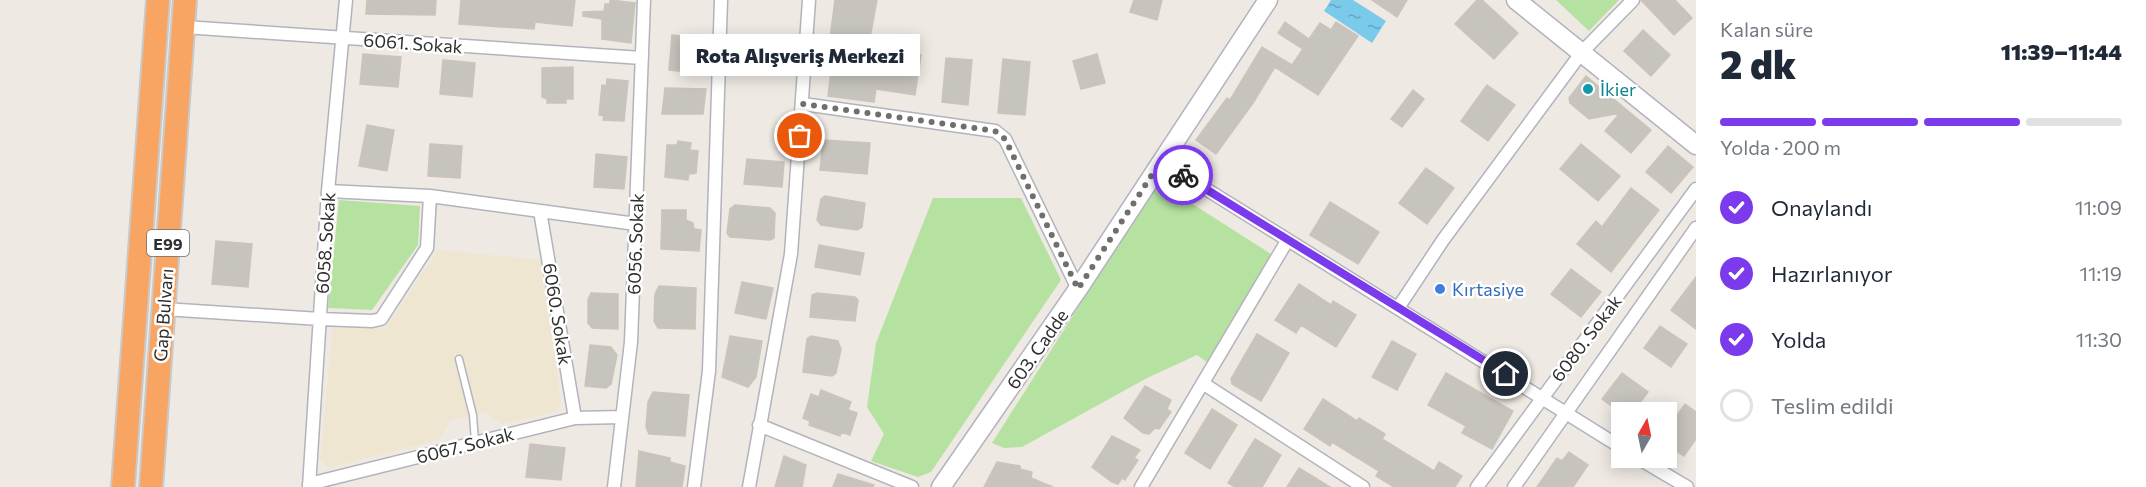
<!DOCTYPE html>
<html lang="tr">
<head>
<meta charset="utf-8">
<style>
	body { margin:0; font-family:Commissioner,sans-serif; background:#f2f2f3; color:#1f2937; height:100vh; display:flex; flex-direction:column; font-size:22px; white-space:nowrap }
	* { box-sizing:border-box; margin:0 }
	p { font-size:20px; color:#747a83 }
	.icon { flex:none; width:33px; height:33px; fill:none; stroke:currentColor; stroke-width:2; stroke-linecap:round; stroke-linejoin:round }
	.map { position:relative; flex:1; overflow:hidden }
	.panel { display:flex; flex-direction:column; background:#fff; width:450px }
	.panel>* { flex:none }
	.needle { width:39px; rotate:9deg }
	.controls { position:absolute; left:1611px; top:402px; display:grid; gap:12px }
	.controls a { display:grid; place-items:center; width:66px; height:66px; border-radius:0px; background:#fff; box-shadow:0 3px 15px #0003; font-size:30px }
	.pin { position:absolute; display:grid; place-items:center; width:51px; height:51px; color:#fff; margin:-26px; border:3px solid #fff; border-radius:50%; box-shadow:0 2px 6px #0007 }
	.courier { position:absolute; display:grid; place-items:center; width:60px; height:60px; margin:-30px; border:4px solid #7c3aed; border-radius:50%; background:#fff; color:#222; box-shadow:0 2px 8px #0007 }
	.bubble { position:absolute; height:42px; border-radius:0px; background:#fff; box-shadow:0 3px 15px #0003; font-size:20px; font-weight:800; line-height:42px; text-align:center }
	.overview em { font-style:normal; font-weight:800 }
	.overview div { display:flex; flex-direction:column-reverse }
	.overview { display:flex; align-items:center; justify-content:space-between; height:102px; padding:0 24px }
	h1 { font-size:39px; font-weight:800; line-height:45px }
	.bar { display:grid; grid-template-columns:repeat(4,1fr); gap:9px 6px; align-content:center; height:72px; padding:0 24px }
	.bar i { height:8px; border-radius:4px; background:#e0e1e3 }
	.bar .current { background:#7c3aed }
	.bar p { grid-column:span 4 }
	ol { padding:0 24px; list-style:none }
	li { display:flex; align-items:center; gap:18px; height:66px }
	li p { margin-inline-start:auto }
	li .icon { padding:6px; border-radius:50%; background:#7c3aed; color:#fff; stroke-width:4 }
	li:last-child { color:#747a83 }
	li i { width:33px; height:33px; border:3px solid #e0e1e3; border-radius:50% }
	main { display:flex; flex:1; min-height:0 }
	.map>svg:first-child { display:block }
</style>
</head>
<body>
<main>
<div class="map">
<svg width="1696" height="487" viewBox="0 0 1696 487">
	<defs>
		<pattern id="water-ripples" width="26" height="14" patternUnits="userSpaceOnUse" patternTransform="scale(1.5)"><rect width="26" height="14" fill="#7acbeb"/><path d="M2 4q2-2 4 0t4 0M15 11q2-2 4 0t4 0" fill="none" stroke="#64a5bf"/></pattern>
	</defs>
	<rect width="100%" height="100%" fill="#eee9e2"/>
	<path fill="#efe6d2" d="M438,250L543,260L561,401L559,411L502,424L484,412L450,421L439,440L329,468L320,460L333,326L385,329Z"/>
	<path fill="#b6e2a1" d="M1556,0H1619L1589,31Z
		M1158,182L1271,254L1208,363L1197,355L1147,378L1022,447L1004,448L992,443Z
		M933,198H1021L1061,280L931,472L918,477L871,461L884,434L867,407L876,343Z
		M339,200L420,206L418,245L372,310L328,308Z"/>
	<path fill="url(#water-ripples)" d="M1331,0H1353L1386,21L1372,43L1324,11Z"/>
	<path fill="#c7c3bd" stroke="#cac5bb" stroke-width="1.5" d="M367,0H436L435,15L366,14Z
		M461,0H575L572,26L535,22L534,29L459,24Z
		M610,0L635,3L631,43L602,39V19L583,16V12L604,11L605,4H610Z
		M835,0H877L864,70L884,73L888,50L921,55L915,95L876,89L874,102L828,96L833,54L828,53Z
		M1134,0H1162L1157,20L1130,12Z
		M1372,0H1407L1397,17Z
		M1477,0H1482L1518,33L1494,59L1455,24Z
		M1641,0H1675L1692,18L1674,35Z
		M1285,22L1309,39L1320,23L1331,30L1336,22L1358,36L1318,95L1275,67L1253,103L1216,154L1196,140L1227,98L1230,100L1262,47L1292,65L1303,49L1278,33Z
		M1643,30L1670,55L1651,76L1624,51Z
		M672,35L702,38L698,73L669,70Z
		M363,54L401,57L398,87L360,84Z
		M1097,54L1105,83L1081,89L1073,61Z
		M946,58L972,60L968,105L942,102Z
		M1003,59L1030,62L1025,115L998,113Z
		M443,60L475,63L472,97L440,94Z
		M573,67V99H566V103H547V99L542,97V68Z
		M1586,76L1651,130L1631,153L1605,131L1620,113L1589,119L1570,103L1569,98Z
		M607,79L628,81L624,121L603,120L604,116L599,115L602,85L606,86Z
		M1487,85L1515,105L1488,141L1461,121Z
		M665,88L706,89L703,114H662Z
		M1413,90L1424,99L1402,127L1391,119Z
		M367,125L394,130L387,171L359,166Z
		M823,140L870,143L867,174L820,170Z
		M678,141L691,143L690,150L698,151L696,173L689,174L688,180L665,177L667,145H677Z
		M430,144L462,146L460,178L428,176Z
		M1581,144L1620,176L1598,201L1560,169Z
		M1668,146L1693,167L1671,193L1646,172Z
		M596,154L627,157L624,189L594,187Z
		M747,159L784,162L782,187L744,184Z
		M1426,168L1454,188L1427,224L1399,203Z
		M1631,188L1659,210L1611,272L1577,244L1596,221L1602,227Z
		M825,196L865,203L862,227L857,230L821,225L817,220L821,199Z
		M1330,202L1379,232L1358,264L1310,235Z
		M735,205L770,208L775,213L774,238L770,240L730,237L727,233L730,209Z
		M662,210H686V220L693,223L694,229L701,230L699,251L661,249Z
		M216,241L252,244L248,287L212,284Z
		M819,245L864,253L860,275L815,267Z
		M1571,269L1601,292L1581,317L1551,294Z
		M1696,277V329L1671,310Z
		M742,282L773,288L766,319L735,313Z
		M1299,284L1331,305L1333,301L1356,315L1336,347L1301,325L1296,333L1275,320Z
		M659,286L696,288L695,329L658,328L654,321L655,294Z
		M591,293L618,294V329L592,328L588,323V300Z
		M817,293L855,297L858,300L855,321L810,317L812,295Z
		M1660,326L1687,344L1671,367L1644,348Z
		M1257,334L1289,353L1261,401L1232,384L1231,379Z
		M730,336L762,341L756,377L748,387L722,377Z
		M811,336L838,341L841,349L836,373L832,376L803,372L807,339Z
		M1392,341L1416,354L1397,390L1372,377Z
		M590,345L611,347L617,355L611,384L606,388L585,386Z
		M1446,373L1513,411L1492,449L1462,433L1466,426L1428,405Z
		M1622,373L1648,392L1633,412H1620L1602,399Z
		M1145,386L1171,400L1167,409L1171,412L1159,429L1155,428L1149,434L1143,433L1124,418Z
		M821,390L851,402L848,410L857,413L850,435L841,432L840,436L809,425L810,421L803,418L811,394L819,397Z
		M653,392L689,395L685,436L649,434L646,427L648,402Z
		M1323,399L1357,421L1359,418L1385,434L1382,439L1434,471L1439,462L1462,476L1455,487H1394L1376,476L1379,471L1332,442L1330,446L1304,429Z
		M1685,404L1696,412V439L1684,456L1666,444V431Z
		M1212,409L1237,425L1210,469L1185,453Z
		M1112,436L1140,450L1134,458L1138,460L1125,480L1122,478L1118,484L1112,482L1092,467Z
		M1255,439L1281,455L1262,487H1235L1228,483Z
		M530,444L565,448L561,480L526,477Z
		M639,451L670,458V462L685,466L682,487H636Z
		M1569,452L1588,465L1573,487H1537L1557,458L1562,461Z
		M784,456L806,465L802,487H775Z
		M997,462L1020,466V469L1032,472L1031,478L1053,487H984Z
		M1299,468L1330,487H1287Z
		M838,474L874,485L873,487H833Z"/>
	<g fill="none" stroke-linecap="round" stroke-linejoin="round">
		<defs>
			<path id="lane" d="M459,359L473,415L475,442"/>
			<path id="street" d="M184,27L642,58
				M803,104L995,131L1005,139L1078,289
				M1161,161L1622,448
				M328,191L430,196L636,224
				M540,211L575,418
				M1398,308L1443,240L1582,52L1633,0
				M164,309L320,319L372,321L381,319L427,248L430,196
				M1204,384L1363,487
				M759,425L912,487
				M1638,458L1687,487
				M309,484L575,418L622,417
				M309,487L328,191L346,0
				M614,487L631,342L644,0
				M694,487L709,371L721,0
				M749,487L791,254L809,0
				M1141,487L1287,241
				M1477,487L1696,189
				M1514,487L1696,228"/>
			<path id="secondary" d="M1516,0L1696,145
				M941,487L1078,289L1268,0"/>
			<path id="highway" d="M123,487L158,0
				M151,487L185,0"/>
		</defs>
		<use href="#lane" stroke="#b2b3bd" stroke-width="9"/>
		<use href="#street" stroke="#b2b3bd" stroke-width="15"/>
		<use href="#secondary" stroke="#b2b3bd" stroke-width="21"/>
		<use href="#highway" stroke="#c9c9c9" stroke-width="26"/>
		<use href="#lane" stroke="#fff" stroke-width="6"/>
		<use href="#street" stroke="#fff" stroke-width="12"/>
		<use href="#secondary" stroke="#fff" stroke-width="18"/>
		<use href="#highway" stroke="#f8a563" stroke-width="22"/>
	</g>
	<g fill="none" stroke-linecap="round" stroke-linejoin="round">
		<path stroke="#716f6d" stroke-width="6" stroke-dasharray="0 10.8" d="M800,136L803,104L995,131L1005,139L1078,289L1161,161L1183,175"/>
		<path stroke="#7c3aed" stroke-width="8" d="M1183,175L1506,374"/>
	</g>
	<circle fill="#0f9aa8" stroke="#fff" stroke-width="2" cx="1588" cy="89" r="6"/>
	<circle fill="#3f7fe0" stroke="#fff" stroke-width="2" cx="1440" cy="289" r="6"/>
	<g text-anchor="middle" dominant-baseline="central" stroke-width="5" stroke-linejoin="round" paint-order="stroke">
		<rect fill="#fff" stroke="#6d6d6d" stroke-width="1.5" x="147" y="230" width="42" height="26" rx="4.5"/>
		<g font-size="16" font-weight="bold" fill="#2e2e2e">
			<text x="168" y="243">E99</text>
		</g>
		<g font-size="18" fill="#2e2e2e" stroke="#fff">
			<text transform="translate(413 43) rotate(4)">6061. Sokak</text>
			<text transform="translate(325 243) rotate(-86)">6058. Sokak</text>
			<text transform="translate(635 244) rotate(-88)">6056. Sokak</text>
			<text transform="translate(558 314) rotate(81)">6060. Sokak</text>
			<text transform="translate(163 315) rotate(-86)">Gap Bulvarı</text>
			<text transform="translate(1586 338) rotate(-53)">6080. Sokak</text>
			<text transform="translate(1037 349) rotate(-55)">603. Cadde</text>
			<text transform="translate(465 445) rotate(-14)">6067. Sokak</text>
		</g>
		<g font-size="18" fill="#0d838f" stroke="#fff" text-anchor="start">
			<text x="1600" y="89">İkier</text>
		</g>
		<g font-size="18" fill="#366cbe" stroke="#fff" text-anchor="start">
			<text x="1452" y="289">Kırtasiye</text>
		</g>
	</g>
</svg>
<div class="controls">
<a><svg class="needle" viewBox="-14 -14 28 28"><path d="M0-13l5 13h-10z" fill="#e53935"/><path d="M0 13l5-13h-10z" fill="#747a83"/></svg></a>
</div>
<div class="pin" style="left:800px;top:136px;background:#ea580c"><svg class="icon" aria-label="bag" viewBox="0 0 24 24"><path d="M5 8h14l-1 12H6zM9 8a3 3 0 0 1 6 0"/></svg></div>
<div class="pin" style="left:1506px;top:374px;background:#1f2937"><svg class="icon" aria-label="home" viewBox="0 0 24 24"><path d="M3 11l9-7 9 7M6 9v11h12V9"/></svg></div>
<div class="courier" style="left:1183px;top:175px"><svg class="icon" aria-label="bike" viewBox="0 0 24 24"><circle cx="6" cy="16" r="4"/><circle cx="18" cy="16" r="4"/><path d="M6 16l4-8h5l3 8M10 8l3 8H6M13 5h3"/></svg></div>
<div class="bubble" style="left:680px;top:34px;width:240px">Rota Alışveriş Merkezi</div>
</div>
<section class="panel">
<div class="overview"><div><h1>2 dk</h1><p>Kalan süre</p></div><em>11:39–11:44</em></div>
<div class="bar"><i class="current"></i><i class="current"></i><i class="current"></i><i></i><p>Yolda · 200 m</p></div>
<ol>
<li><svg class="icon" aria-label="check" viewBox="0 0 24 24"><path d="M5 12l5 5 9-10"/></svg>Onaylandı<p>11:09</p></li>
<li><svg class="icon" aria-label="check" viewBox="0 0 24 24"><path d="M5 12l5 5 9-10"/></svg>Hazırlanıyor<p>11:19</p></li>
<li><svg class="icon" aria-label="check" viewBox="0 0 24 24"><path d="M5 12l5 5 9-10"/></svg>Yolda<p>11:30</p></li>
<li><i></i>Teslim edildi</li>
</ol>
</section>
</main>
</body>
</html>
